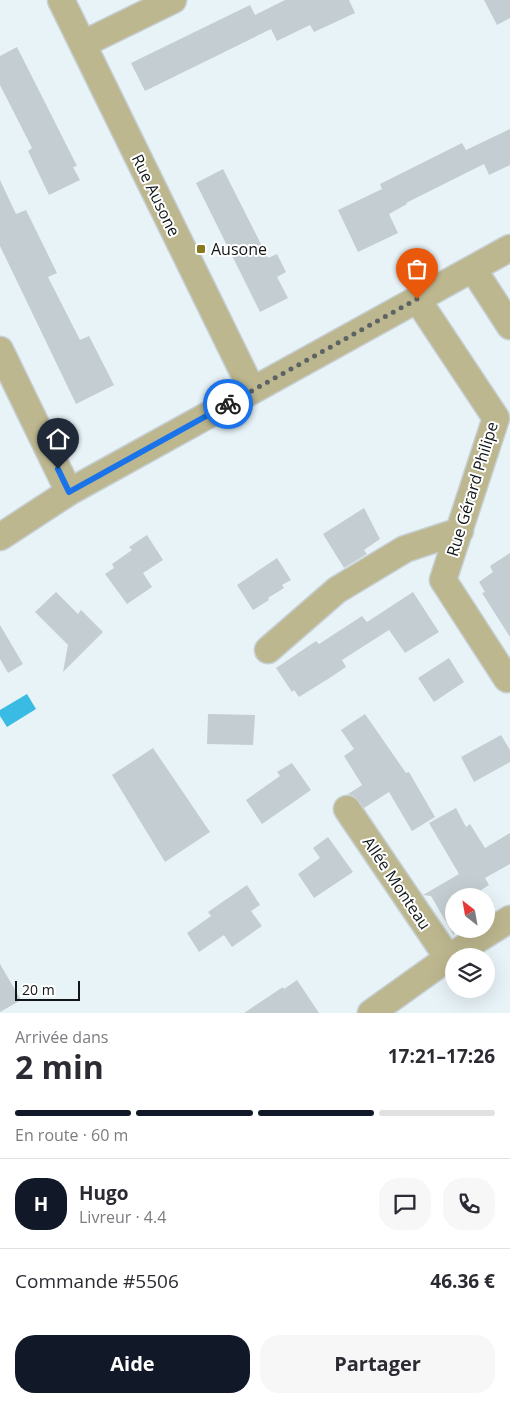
<!DOCTYPE html>
<html lang="fr">
<head>
<meta charset="utf-8">
<style>
	body { margin:0; font-family:"Open Sans",sans-serif; background:#f7f7f7; color:#2b2b33; height:100vh; display:flex; flex-direction:column; font-size:19px; white-space:nowrap }
	* { box-sizing:border-box; margin:0 }
	p { font-size:16px; color:#7c7c81 }
	.icon { flex:none; width:28px; height:28px; fill:none; stroke:currentColor; stroke-width:2; stroke-linecap:round; stroke-linejoin:round }
	.map { position:relative; height:1013px; overflow:hidden }
	.panel { display:flex; flex-direction:column; background:#fff; flex:1 }
	.panel>* { flex:none }
	.needle { width:32px; rotate:329deg }
	.fabs { position:absolute; left:445px; top:888px; display:grid; gap:10px }
	.fabs a { display:grid; place-items:center; width:50px; height:50px; border-radius:50%; background:#fff; box-shadow:0 5px 20px #0002; font-size:25px }
	.scale { position:absolute; left:15px; bottom:12px; width:65px; box-sizing:border-box; padding-left:5px; border:2px solid #111516; border-top:0; font-size:14px; line-height:18px; white-space:nowrap; color:#111516; -webkit-text-stroke:4px #fff; paint-order:stroke }
	.pin { position:absolute; display:grid; place-items:center; width:42px; height:42px; color:#fff; margin:-51px -21px; border-radius:50% 50% 50% 0; rotate:-45deg; box-shadow:0 0 5px #0007 }
	.pin .icon { rotate:45deg }
	.courier { position:absolute; display:grid; place-items:center; width:50px; height:50px; margin:-25px; border:4px solid #1a73e8; border-radius:50%; background:#fff; color:#222; box-shadow:0 1px 6px #0007 }
	.headline em { font-style:normal; font-weight:700 }
	.headline div { display:flex; flex-direction:column-reverse }
	.headline { display:flex; align-items:center; justify-content:space-between; height:85px; padding:0 15px }
	h1 { font-size:32px; font-weight:700; line-height:38px }
	.bar { display:grid; grid-template-columns:repeat(4,1fr); gap:8px 5px; align-content:center; height:60px; padding:0 15px }
	.bar i { height:6px; border-radius:4px; background:#e1e1e2 }
	.bar .current { background:#111827 }
	.bar p { grid-column:span 4 }
	.line { display:flex; align-items:center; gap:12px; padding:0 15px; border-top:1px solid #e1e1e2 }
	.line div { flex:1 }
	.round { display:grid; place-items:center; flex:none; width:52px; height:52px; border-radius:20px; background:#f7f7f7 }
	.primary-button { display:flex; gap:10px; margin-top:auto; padding:10px 15px }
	.primary-button a { flex:1; height:58px; border-radius:20px; background:#111827; color:#fff; font-size:20px; font-weight:700; line-height:58px; text-align:center }
	.primary-button a+a { background:#f7f7f7; color:#2b2b33 }
	.map>svg:first-child { display:block }
</style>
</head>
<body>
<div class="map">
<svg width="510" height="1013" viewBox="0 0 510 1013">
	<rect width="100%" height="100%" fill="#e8f3f7"/>
	<path fill="#3abbe4" d="M27,694L36,709L7,727L0,716V710Z"/>
	<path fill="#c4ced2" d="M285,0H349L355,13L314,32L310,25L277,41L271,29L145,91L131,63L250,5L255,15Z
		M484,0H510V18L497,25Z
		M17,47L77,166L73,167L80,180L49,195L28,151L32,148L0,85V56Z
		M510,129V165L489,175L484,164L406,203L407,204L389,214L398,233L358,252L338,210L382,189L380,184L462,143L466,150Z
		M223,169L268,258L277,254L286,272L277,277L288,298L260,312L196,183Z
		M0,180L16,214L26,210L57,273L48,277L80,340L89,336L114,385L76,404L0,246Z
		M364,508L380,539L364,550L367,554L344,568L323,534Z
		M147,535L163,560L143,573L152,587L127,604L105,574L114,568L112,564L132,550L129,547Z
		M510,553V637L482,593L485,592L479,582L493,572L490,566Z
		M277,558L291,580L282,585L284,588L268,598L269,600L253,610L237,585Z
		M56,592L78,614L81,610L103,632L63,672L68,645L35,612Z
		M413,592L439,632L405,653L389,630L342,660L346,667L328,679L299,697L294,690L292,692L276,668L316,641L319,644L362,616L367,622Z
		M0,625L23,664L8,673L0,659Z
		M449,658L464,682L434,702L418,678Z
		M208,714L255,715L253,745L207,744Z
		M365,714L406,773L409,772L435,817L412,831L389,792L364,808L354,796L348,794L362,785L344,756L354,749L341,730Z
		M501,735L510,750V762L474,782L461,757Z
		M153,748L210,832L165,862L112,775Z
		M292,763L311,790L262,824L246,800L280,776L277,772Z
		M456,808L466,827L470,824L485,848L510,833V864L485,878L489,885L481,890L484,896H454V936L431,896L423,895L459,874L429,823Z
		M328,837L353,872L314,898L298,874L320,858L313,848Z
		M247,885L260,905L251,911L262,926L232,947L224,935L199,952L187,933L211,916L208,912Z
		M0,964L21,1000L0,1012Z
		M297,980L319,1013H244L283,987L284,989Z"/>
	<g fill="none" stroke-linecap="round" stroke-linejoin="round">
		<defs>
			<path id="minor" d="M61,0L252,390
				M83,44L173,0
				M473,269L510,326
				M417,299L496,418L443,580L507,679L510,678
				M0,350L69,492
				M0,537L69,492L510,248
				M268,650L337,590L405,549L460,531
				M347,809L448,958
				M371,1013L448,958L510,919"/>
		</defs>
		<use href="#minor" stroke="#c6cfd3" stroke-width="29"/>
		<use href="#minor" stroke="#bdb78f" stroke-width="26"/>
	</g>
	<g fill="none" stroke-linecap="round" stroke-linejoin="round">
		<path stroke="#5c6365" stroke-width="5" stroke-dasharray="0 9" d="M228,404L417,299"/>
		<path stroke="#1a73e8" stroke-width="6" d="M58,469L69,492L228,404"/>
	</g>
	<rect fill="#887a20" stroke="#fff" stroke-width="2" x="196" y="244" width="10" height="10" rx="2.5"/>
	<g text-anchor="middle" dominant-baseline="central" stroke-width="4" stroke-linejoin="round" paint-order="stroke">
		<g font-size="16" fill="#111516" stroke="#fff">
			<text transform="translate(156 195) rotate(64)">Rue Ausone</text>
			<text transform="translate(472 489) rotate(-73)">Rue Gérard Philipe</text>
			<text transform="translate(397 883) rotate(56)">Allée Monteau</text>
		</g>
		<g font-size="16" fill="#111516" stroke="#fff" text-anchor="start">
			<text x="211" y="249">Ausone</text>
		</g>
	</g>
</svg>
<div class="fabs">
<a><svg class="needle" viewBox="-14 -14 28 28"><path d="M0-13l5 13h-10z" fill="#e53935"/><path d="M0 13l5-13h-10z" fill="#7c7c81"/></svg></a>
<a><svg class="icon" aria-label="layers" viewBox="0 0 24 24"><path d="M12 4l9 5-9 5-9-5zM3 14l9 5 9-5"/></svg></a>
</div>
<div class="scale">20 m</div>
<div class="pin" style="left:417px;top:299px;background:#ea580c"><svg class="icon" aria-label="bag" viewBox="0 0 24 24"><path d="M5 8h14l-1 12H6zM9 8a3 3 0 0 1 6 0"/></svg></div>
<div class="pin" style="left:58px;top:469px;background:#1f2937"><svg class="icon" aria-label="home" viewBox="0 0 24 24"><path d="M3 11l9-7 9 7M6 9v11h12V9"/></svg></div>
<div class="courier" style="left:228px;top:404px"><svg class="icon" aria-label="bike" viewBox="0 0 24 24"><circle cx="6" cy="16" r="4"/><circle cx="18" cy="16" r="4"/><path d="M6 16l4-8h5l3 8M10 8l3 8H6M13 5h3"/></svg></div>
</div>
<section class="panel">
<div class="headline"><div><h1>2 min</h1><p>Arrivée dans</p></div><em>17:21–17:26</em></div>
<div class="bar"><i class="current"></i><i class="current"></i><i class="current"></i><i></i><p>En route · 60 m</p></div>
<div class="line" style="height:90px"><b class="round" style="background:#111827;color:#fff">H</b><div><b>Hugo</b><p>Livreur · 4.4</p></div><a class="round"><svg class="icon" aria-label="chat" viewBox="0 0 24 24"><path d="M4 5h16v11H9l-5 4z"/></svg></a><a class="round"><svg class="icon" aria-label="phone" viewBox="0 0 24 24"><path d="M5 4h4l2 5-3 2q2 4 5 5l2-3 5 2v4C11 20 4 13 5 4z"/></svg></a></div>
<div class="line" style="height:65px"><div>Commande #5506</div><b>46.36 €</b></div>
<div class="primary-button"><a>Aide</a><a>Partager</a></div>
</section>
</body>
</html>
